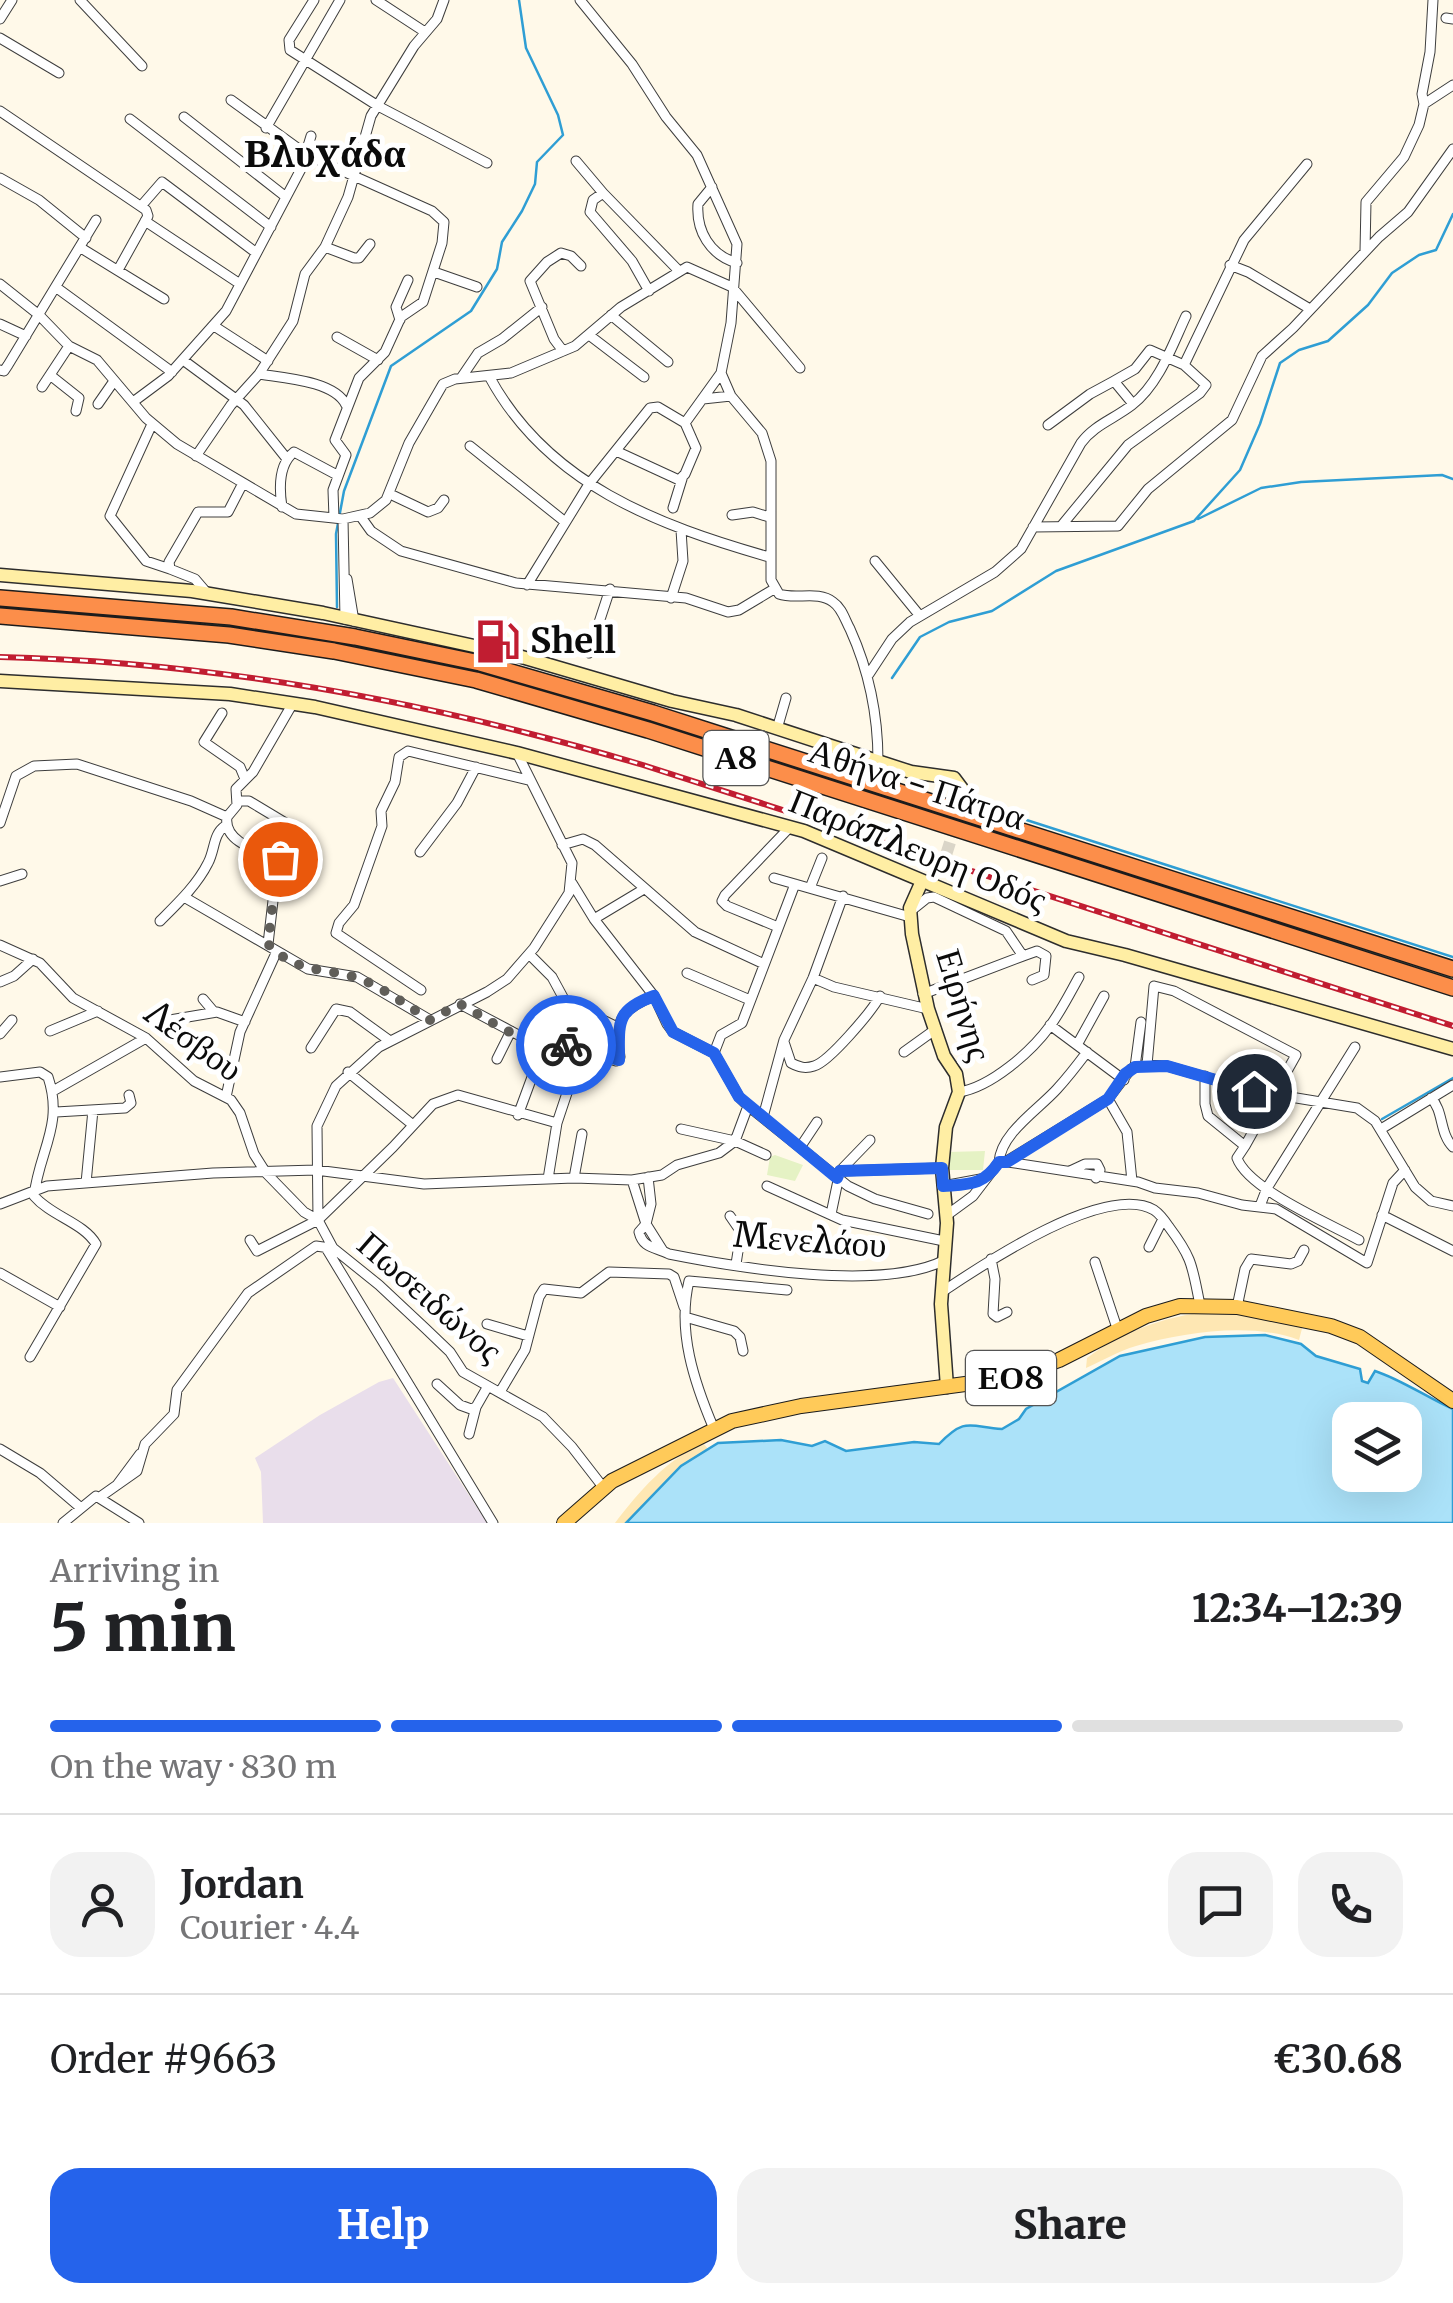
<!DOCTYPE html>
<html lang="en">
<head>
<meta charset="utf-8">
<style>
	body { margin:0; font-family:Merriweather,serif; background:#f2f2f2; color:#202124; height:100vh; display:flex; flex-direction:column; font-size:38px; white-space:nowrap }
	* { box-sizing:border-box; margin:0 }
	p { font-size:32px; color:#757577 }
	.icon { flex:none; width:55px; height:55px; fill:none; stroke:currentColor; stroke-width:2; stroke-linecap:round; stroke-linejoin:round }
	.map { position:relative; height:1523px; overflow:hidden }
	.side { display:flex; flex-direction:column; background:#fff; flex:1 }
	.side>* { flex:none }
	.buttons { position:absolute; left:1332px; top:1402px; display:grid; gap:20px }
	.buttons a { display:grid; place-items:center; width:90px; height:90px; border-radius:20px; background:#fff; box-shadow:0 10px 40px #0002; font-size:50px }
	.pin { position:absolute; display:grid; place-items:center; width:85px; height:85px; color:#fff; margin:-42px; border:5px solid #fff; border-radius:50%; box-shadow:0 2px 10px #0007 }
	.courier { position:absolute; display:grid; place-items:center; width:100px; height:100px; margin:-50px; border:8px solid #2563eb; border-radius:50%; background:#fff; color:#222; box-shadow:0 2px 12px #0007 }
	.headline em { font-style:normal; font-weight:800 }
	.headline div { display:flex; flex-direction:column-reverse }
	.headline { display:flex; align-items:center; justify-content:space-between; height:170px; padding:0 50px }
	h1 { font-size:65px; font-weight:800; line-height:75px }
	.bar { display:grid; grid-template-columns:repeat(4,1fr); gap:15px 10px; align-content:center; height:120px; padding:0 50px }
	.bar i { height:12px; border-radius:8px; background:#e0e0e0 }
	.bar .active { background:#2563eb }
	.bar p { grid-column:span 4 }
	.line { display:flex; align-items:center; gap:25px; padding:0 50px; border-top:2px solid #e0e0e0 }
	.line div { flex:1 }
	.round { display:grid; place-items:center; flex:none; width:105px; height:105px; border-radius:30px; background:#f2f2f2 }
	.action { display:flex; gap:20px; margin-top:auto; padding:20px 50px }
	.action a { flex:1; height:115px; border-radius:30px; background:#2563eb; color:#fff; font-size:40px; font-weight:800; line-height:115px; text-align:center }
	.action a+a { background:#f2f2f2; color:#202124 }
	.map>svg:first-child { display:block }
</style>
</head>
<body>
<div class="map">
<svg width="1453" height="1523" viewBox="0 0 1453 1523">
	<rect width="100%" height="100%" fill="#fff9e9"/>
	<path fill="#e9deeb" d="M393,1378L487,1523H263L261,1472L255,1458L320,1415L379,1382Z"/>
	<path fill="#d3ebb2" d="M0,606L231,624L390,651L495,674L669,725L1453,977V981L667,729L495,678L230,628L0,609Z"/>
	<path fill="#fee7b3" d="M1219,1311L1304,1321L1299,1340C1252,1322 1184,1332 1136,1346C1119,1351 1102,1361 1086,1368L1087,1358C1123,1330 1175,1313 1219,1311Z
		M704,1444L708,1449L680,1466L626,1523H615C638,1493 668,1457 704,1444Z"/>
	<path fill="#e5f2c4" d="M985,1151L983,1170H946L948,1152Z
		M775,1155L803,1165L795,1181L767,1175L770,1157Z"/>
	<path fill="#abe2f9" stroke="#2f9ed4" stroke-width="2.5" fill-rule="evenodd" d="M1265,1335L1301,1344L1316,1356L1360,1369L1362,1381L1368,1383L1375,1371C1400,1379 1428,1398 1453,1409V1523H626L681,1466L718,1443L781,1440L812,1446L825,1441L846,1451L914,1442L939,1444C966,1416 970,1427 1002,1429L1019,1419L1026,1409L1120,1356L1205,1337ZM1405,1420V1475H1350V1420Z"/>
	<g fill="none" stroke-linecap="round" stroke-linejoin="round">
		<path stroke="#2f9ed4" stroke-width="2.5" d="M1198,519L1261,488L1301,482L1442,475L1453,479
			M337,607L336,534L344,491L391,366L471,311L497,269L502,242L522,211L535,184L537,162L563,135L558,115L526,48L519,0
			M892,678L920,637L949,622L992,611L1056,571L1194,521L1240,470L1260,424L1280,363L1299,350L1328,341L1368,305L1392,273L1419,255L1436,250L1453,214
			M980,805L1453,957
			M1382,1119L1453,1078"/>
		<path stroke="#dad5c8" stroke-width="12" stroke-dasharray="12 6" stroke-linecap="butt" d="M941,871L962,804"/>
		<defs>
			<path id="street" d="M80,0L142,66
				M314,0L289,40L290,50L378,106L487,163
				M376,0L425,32
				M580,0L632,64L666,117L697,155L737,244L731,323L721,373L731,396L762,433L771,461V580L779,594C796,600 818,590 833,602C842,608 845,620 850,629C869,671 878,714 878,761
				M1446,18L1453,19
				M0,19L12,0
				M0,38L59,73
				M231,100L307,155L432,211L444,222L442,243L423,302L401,317L385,352L359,378L335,440L346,455L333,490L334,518
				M1424,104L1422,94L1430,52L1433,0
				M0,111L146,210L148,216L118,270
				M184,117L286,197
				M130,119L271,227
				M266,128L340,0
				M576,161L603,193
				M0,178L39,200L86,238
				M712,187L698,204C696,231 710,255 737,263
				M142,205L162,182L255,252
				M145,221L240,284
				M325,247L354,258H359L370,244
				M81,248L164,299
				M1365,251L1366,202L1404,157L1419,125L1424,104L1453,85
				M1230,265L1248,272L1310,309
				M434,272L477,287
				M0,284L39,315L69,346L97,360L146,418L177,444L296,514L343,519L370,513L386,500L409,443L443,384L455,379L511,373L575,346L621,307L687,267L732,287L800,368
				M57,288L172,372
				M649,291L632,261L590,212L593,200L603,193L679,271
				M611,315L668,362
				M400,320L396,307L408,280
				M0,324L26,336
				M214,326L268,361
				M589,335L644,377
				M337,337L378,360
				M563,351L554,339L530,281L547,262L561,253L571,256L581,266
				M183,360L244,405L287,459
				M1184,365L1244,240L1307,164
				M0,370L4,371L8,365L96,220
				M259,374C284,378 335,381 346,405
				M50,375L79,398L76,411
				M489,376C547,484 657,525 769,557
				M461,378L478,353L502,339L542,307
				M42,387L69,346
				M703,399L731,396
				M133,402L168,376L226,311L301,169L311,136
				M98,404L114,381
				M152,424L110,516L146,561L170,569
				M1048,425L1090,394L1114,381L1133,404
				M470,446L564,521
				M616,451L679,480L685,474L696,448L685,423
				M196,456L231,405L259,374L293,321L305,274L325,247L348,197L371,116L414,46L437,19L444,0
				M390,494L428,512L438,508L444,500
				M282,507C279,488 279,464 294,452L337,475
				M673,508L682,479
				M732,515L753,512L769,517
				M361,517L371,531L401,551L516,583L686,598L728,612L739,610L774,589
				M343,519L345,619
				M1062,525L1128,445L1200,393L1206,385L1184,365L1150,350L1135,369L1114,381
				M1033,527L1118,526L1148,489L1232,420L1262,356L1293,328L1379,237L1408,212L1453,149
				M875,561L920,616
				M347,579L354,621
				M527,585L589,484L650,408L658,407L685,423L721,373
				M207,593L195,579L170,569L169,562L198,512H228L243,483
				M671,598L683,561L681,530
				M589,653L610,589
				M869,674L892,639L910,622L995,572L1021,549L1081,443C1094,425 1114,419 1132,405C1159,384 1172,346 1186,316
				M222,713L204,742L240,767L245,779
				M777,729L786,698
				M517,753L572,863L569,893L534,948L507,979L487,992L379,1047L336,1086L317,1126L318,1220L333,1248L379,1285L426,1329L450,1352L463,1372L543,1417L572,1447L603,1487
				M238,801H249L294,828
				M227,817C223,843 260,851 279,859L284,865L274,892L268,944
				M227,817L237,805L236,789L253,772L293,703
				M0,823L16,776L34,766L77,764L191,801L227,817
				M562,845L583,839L595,845L695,932L764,964
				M420,852L457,803L476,767
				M774,878L910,917
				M0,881L22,874
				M572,883L594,919L654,996L667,1024L673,1032L714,1053L739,1097L748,1106L848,1186L875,1199L928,1214
				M810,888L822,858
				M184,897L308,969L357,977L430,1020
				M912,910L927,898L934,897L1006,931L1023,956L1037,951L1046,956L1044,975L1032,980
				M594,919L644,889
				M160,921C178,903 197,885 208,863C215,850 213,834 225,826
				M778,927L727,906L722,901L725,895L790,827
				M0,945L40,963L73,998L146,1038L194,1081L231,1100L240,1113L254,1154L266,1173L304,1212L318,1220
				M529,954L552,977L565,1001L619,1028
				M687,973L750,1000
				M813,978L834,987L928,1009
				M0,982L14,976L33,959
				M421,990L336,933L339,923L354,905L382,826L381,811L395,782L399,757L408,751L528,780
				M923,994L1023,956
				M203,999L214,1012
				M460,1004L524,1038L538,1043L558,1042L616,1061L620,1057C614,1022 620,1009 654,996
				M164,1021L217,1012L245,1022
				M1050,1025L1124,1080
				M50,1031L98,1011
				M0,1034L12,1020
				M558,1042L560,1031L552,1014L559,1004L565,1001
				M784,1042L791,1063C799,1067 805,1069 814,1066C829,1062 872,1011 880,996
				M1077,1045L1104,996
				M311,1048L336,1009L350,1012L390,1041
				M904,1052L936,1029
				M714,1053L721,1035L742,1023L795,884
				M497,1059L511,1031
				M1147,1065L1154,986L1174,991L1296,1055L1245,1146
				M1135,1067L1141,1022
				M348,1072L413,1125
				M1205,1076V1104L1208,1116L1245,1146L1237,1158C1248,1189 1328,1223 1359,1240
				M0,1077L40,1072L48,1077C64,1125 39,1151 34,1196C51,1216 84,1223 96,1244L30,1357
				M572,1078L557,1123L548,1179L574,1178L582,1134
				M53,1091L146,1038
				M959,1092C991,1087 1031,1052 1050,1026C1061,1011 1070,993 1079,977
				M226,1097L240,1032L276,953
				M1431,1098C1444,1111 1439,1133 1453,1147
				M1108,1099L1127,1132L1132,1181
				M56,1112L125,1108L131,1103L129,1095
				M518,1115L535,1069
				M763,1117L784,1040L813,978L843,896
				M681,1129L735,1141L766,1155
				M1381,1129L1453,1085
				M801,1146L817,1122
				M999,1162C1001,1133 1038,1110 1057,1089C1068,1077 1078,1064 1087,1052
				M1008,1162L1138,1182L1155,1188L1198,1193L1242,1205L1276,1209L1367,1263L1393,1183L1405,1170
				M840,1171L942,1168
				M1070,1171L1085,1164H1097L1100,1170L1096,1178
				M648,1177L651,1204L646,1224L663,1251
				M574,1178L632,1180L662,1175L677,1165L719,1153L735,1141L748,1106
				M632,1180L646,1224L639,1232C643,1249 656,1247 669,1254C739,1268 882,1292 945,1260
				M86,1183L93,1110
				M767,1186L842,1220L944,1241
				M943,1186L986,1178
				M0,1204L47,1186L213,1173L316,1170L424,1184L548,1179
				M1260,1206L1267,1188L1355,1047
				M831,1214L840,1171L870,1140
				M947,1215L973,1196L999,1162L1007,1161L1108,1099L1131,1069L1143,1065L1167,1066L1254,1091L1357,1108L1375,1121L1415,1187L1431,1201L1453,1206
				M1382,1215L1453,1251
				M730,1216L741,1232L736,1264
				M250,1240L257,1251L318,1220L393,1147L433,1104L458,1095L557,1123
				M1149,1247L1163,1219
				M326,1248L493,1523
				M991,1259L995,1279L993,1314L997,1317L1007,1312
				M1095,1262L1118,1331
				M0,1273L60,1307
				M942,1292C982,1265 1105,1182 1154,1210C1160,1214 1165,1221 1169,1227C1193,1259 1192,1266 1200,1305
				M1237,1307L1245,1269L1251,1259L1291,1264L1298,1261L1304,1250
				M685,1317L734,1331L740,1337L743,1351
				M487,1324L528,1336
				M437,1384L460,1405L471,1409L476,1407L488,1386
				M500,1392L525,1350L539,1297L544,1289L581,1293L609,1272L669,1274L674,1277L684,1307
				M714,1429C694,1382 677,1331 689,1281L787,1290
				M469,1434L476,1407
				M0,1449L40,1473L81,1508
				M117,1485L140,1454
				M100,1497L137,1471L145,1444L174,1414L177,1390L248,1293L316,1246L330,1248
				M63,1523L96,1496L139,1523"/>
			<path id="secondary" d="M0,575L192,591L323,613L515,655L672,701L736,715L911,772L954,778L963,790V802
				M0,681L230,694L315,707L517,753L804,831L1066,941L1125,955L1453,1049
				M922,881L910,908L912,934L928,1009L944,1056L956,1074L959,1092L946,1127L942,1168L947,1223L941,1304L947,1387"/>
			<path id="primary" d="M564,1523L612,1481L732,1421L801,1406L1010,1378L1059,1360L1146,1316L1180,1306L1237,1307L1331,1326L1360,1337L1453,1401"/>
			<path id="highway" d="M0,598L231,617L355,637L480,663L653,713L1453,969
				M0,616L229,635L334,651L476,680L648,730L1453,988"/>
		</defs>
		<use href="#street" stroke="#3e3e3e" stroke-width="11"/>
		<use href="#secondary" stroke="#2d2d2d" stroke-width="15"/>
		<use href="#primary" stroke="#1c1c1c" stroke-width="16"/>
		<use href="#highway" stroke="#1c1c1c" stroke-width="18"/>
		<use href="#street" stroke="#fff" stroke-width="9"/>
		<use href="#secondary" stroke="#ffeea4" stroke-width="12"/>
		<use href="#primary" stroke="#ffca59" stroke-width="14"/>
		<use href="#highway" stroke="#fc8e4a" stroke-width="15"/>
		<defs>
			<path id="rail" d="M0,657C220,662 432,702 643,765L1453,1026"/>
		</defs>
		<use href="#rail" stroke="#c11d31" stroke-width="6"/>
		<use href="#rail" stroke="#fff" stroke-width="2.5" stroke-dasharray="8" stroke-linecap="butt"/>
	</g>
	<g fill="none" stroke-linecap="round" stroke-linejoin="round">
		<path stroke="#605e59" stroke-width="10" stroke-dasharray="0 18" d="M280,859L284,865L274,892L268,944C294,972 322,968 354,977C377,983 409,1007 430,1020L460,1004C483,1016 508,1035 534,1041C544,1044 555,1041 566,1045"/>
		<path stroke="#2563eb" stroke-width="12" d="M566,1045L619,1060C619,1023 615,1010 654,996L673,1032L714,1053L739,1097L837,1178L840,1171L942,1168L943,1186C969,1184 983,1186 999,1162H1007L1108,1099L1125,1074L1135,1067L1167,1066L1254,1091"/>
	</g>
	<defs>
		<symbol id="fuel-bare" viewBox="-9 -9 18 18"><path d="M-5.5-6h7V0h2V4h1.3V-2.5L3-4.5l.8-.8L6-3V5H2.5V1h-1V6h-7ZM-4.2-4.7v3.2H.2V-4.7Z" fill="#c11d31" stroke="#fff" stroke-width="2.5" paint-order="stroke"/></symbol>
	</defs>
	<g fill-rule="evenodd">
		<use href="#fuel-bare" x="466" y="610" width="63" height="63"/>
	</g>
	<g text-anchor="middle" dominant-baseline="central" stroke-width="10" stroke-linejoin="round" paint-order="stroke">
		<g fill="#fff" stroke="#545454" stroke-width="2.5">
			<rect x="703.5" y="731" width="65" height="54" rx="8"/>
			<rect x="966" y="1351" width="90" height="54" rx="8"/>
		</g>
		<g font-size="32" font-weight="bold" fill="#0b0b0b">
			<text x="736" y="758">Α8</text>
			<text x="1011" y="1378">ΕΟ8</text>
		</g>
		<g font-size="35" font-weight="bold" fill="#0b0b0b" stroke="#fff" text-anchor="start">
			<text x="530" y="641">Shell</text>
		</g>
		<g font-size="35" fill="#0b0b0b" stroke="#fff">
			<text transform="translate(917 784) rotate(18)">Αθήνα - Πάτρα</text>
			<text transform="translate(918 850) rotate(22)">Παράπλευρη Οδός</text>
			<text transform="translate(964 1005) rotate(73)">Ειρήνης</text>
			<text transform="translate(194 1041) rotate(36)">Λέσβου</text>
			<text transform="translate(810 1240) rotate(4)">Μενελάου</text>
			<text transform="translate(430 1297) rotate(41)">Πωσειδώνος</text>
		</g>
		<g font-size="40" font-weight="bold" fill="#0b0b0b" stroke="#fff">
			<text x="325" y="153">Βλυχάδα</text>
		</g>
	</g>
</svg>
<div class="buttons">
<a><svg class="icon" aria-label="layers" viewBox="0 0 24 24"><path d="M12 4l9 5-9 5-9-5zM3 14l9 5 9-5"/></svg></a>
</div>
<div class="pin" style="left:280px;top:859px;background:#ea580c"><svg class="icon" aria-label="bag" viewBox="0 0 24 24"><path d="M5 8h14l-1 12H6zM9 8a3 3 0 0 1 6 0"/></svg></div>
<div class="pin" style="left:1254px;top:1091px;background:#1f2937"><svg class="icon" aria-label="home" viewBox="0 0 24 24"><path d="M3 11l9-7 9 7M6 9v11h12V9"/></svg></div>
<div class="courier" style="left:566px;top:1045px"><svg class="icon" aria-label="bike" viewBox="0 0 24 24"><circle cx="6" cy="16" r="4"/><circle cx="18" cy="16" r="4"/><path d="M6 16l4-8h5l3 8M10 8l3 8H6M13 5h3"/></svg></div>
</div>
<section class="side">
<div class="headline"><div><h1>5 min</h1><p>Arriving in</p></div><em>12:34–12:39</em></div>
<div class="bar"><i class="active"></i><i class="active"></i><i class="active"></i><i></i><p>On the way · 830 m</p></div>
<div class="line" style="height:180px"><a class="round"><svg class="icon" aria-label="person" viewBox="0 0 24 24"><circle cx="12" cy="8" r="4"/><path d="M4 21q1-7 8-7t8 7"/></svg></a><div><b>Jordan</b><p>Courier · 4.4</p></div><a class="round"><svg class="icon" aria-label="chat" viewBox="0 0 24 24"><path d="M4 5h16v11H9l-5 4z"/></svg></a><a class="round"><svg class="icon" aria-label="phone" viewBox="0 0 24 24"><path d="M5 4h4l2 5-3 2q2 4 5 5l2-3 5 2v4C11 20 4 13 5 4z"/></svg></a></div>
<div class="line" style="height:130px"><div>Order #9663</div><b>€30.68</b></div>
<div class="action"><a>Help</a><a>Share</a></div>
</section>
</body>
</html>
